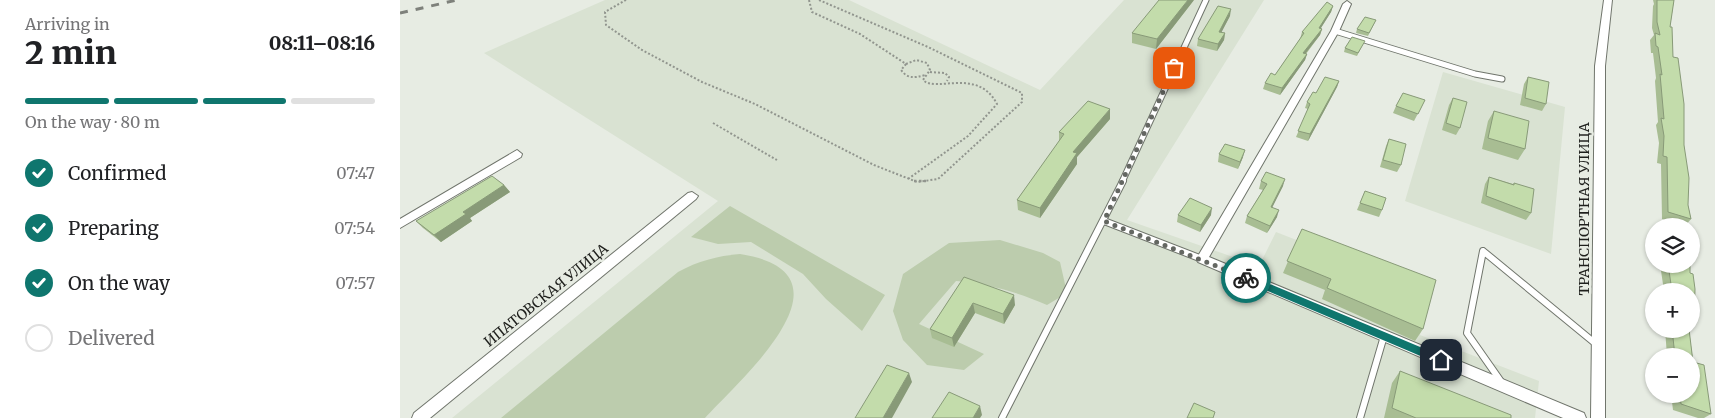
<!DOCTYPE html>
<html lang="en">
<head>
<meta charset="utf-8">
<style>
	body { margin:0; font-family:Merriweather,serif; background:#f6f6f6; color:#202124; height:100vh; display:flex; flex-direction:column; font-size:19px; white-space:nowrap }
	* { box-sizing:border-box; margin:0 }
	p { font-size:16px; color:#757577 }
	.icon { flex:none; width:28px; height:28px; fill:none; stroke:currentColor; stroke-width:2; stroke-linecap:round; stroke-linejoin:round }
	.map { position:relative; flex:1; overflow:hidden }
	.panel { display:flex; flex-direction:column; background:#fff; width:400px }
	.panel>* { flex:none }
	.controls { position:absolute; left:1245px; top:218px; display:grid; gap:10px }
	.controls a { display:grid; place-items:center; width:55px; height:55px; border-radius:50%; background:#fff; box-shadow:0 1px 4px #0004; font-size:25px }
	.pin { position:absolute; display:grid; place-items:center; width:42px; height:42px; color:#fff; margin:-21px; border-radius:10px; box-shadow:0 2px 8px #0006 }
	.courier { position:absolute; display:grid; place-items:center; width:50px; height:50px; margin:-25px; border:4px solid #0f766e; border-radius:50%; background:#fff; color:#222; box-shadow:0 1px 6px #0007 }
	.headline em { font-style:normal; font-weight:800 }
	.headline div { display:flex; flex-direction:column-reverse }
	.headline { display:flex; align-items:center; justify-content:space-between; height:85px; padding:0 25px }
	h1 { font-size:32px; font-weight:800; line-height:38px }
	.bar { display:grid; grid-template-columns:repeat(4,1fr); gap:8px 5px; align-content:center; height:60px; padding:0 25px }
	.bar i { height:6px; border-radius:4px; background:#e0e0e0 }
	.bar .active { background:#0f766e }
	.bar p { grid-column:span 4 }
	ol { padding:0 25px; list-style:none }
	li { display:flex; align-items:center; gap:15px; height:55px }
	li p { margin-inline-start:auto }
	li .icon { padding:5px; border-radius:50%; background:#0f766e; color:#fff; stroke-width:4 }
	li:last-child { color:#757577 }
	li i { width:28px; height:28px; border:2px solid #e0e0e0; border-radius:50% }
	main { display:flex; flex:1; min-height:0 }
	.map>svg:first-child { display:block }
</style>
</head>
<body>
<main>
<section class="panel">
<div class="headline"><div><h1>2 min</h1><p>Arriving in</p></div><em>08:11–08:16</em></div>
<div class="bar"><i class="active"></i><i class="active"></i><i class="active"></i><i></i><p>On the way · 80 m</p></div>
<ol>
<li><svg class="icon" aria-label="check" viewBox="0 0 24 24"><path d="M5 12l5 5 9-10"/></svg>Confirmed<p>07:47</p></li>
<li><svg class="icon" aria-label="check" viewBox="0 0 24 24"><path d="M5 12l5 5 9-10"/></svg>Preparing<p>07:54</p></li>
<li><svg class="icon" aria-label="check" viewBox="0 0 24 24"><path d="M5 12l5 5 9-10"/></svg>On the way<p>07:57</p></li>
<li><i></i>Delivered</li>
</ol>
</section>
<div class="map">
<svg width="1315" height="418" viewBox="0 0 1315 418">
	<rect width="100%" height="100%" fill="#e7ece3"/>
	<path fill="#d9e2d2" d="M205,0H449L640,90L724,0H864L727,220L859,266L876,232L1032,293L1020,335L1139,381L1135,418H52L318,201L84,53Z
		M1043,72L1165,107L1151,254L1005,201Z"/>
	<path fill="#bcccad" d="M330,206L485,295L462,331L426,299L403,274L351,242L318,244L291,237Z
		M600,240L643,253L660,262L667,293L647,305C617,292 589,284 556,281L519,324L584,354L564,370L527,365L503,340L493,311L503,274L549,243Z
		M340,254C462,273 343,377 305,418H101L278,272C298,261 317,256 340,254Z"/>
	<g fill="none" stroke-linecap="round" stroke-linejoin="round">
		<defs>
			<path id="lane-far1" d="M935,31L1075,74L1102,79
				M722,182L806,0"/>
			<path id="lane" d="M704,221L802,259
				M1102,383L1067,333L1083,251L1196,344
				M602,418L723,181
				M960,418L984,336"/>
			<path id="street" d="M1204,0H1212L1205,66V418H1191L1195,66Z
				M947,1L951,4L939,31L809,257L1184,413L1186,418H1163L798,262L796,259L798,256L931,31L943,4Z
				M117,150L122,154L121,157L0,228V219Z
				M292,192L298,196L296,199L30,418H12L14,413L288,193Z"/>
		</defs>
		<use href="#lane-far1" stroke="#70756c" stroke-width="7"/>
		<use href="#lane" stroke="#70756c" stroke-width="8"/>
		<use href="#street" stroke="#70756c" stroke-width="2"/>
		<path stroke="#91958e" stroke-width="2" stroke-dasharray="2 2" stroke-linecap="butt" d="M226,0L205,12L206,25L242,50L302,82L355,104L474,165L517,182
			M409,0L412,12L460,34L506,64L516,60L527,63L530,70L523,80C536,93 578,67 597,104L568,136L508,179
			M419,0L528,47L622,93V102L538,179L517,182
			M506,64L501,70C508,79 514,78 525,75
			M530,72L545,73L549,77L547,81
			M313,123L377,160"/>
		<path stroke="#91958e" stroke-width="2.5" stroke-dasharray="2.5 2.5" stroke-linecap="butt" d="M514,181H526"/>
		<use href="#lane-far1" stroke="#fff" stroke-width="5"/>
		<use href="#lane" stroke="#fff" stroke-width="6"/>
		<use href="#street" fill="#fff" fill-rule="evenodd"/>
		<path stroke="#7e817b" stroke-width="3" stroke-dasharray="8 8" stroke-linecap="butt" d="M0,13L57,0"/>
	</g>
	<path fill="#a8bd93" d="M794,0L756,49L732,43V33Z
		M1253,0H1274L1270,27L1273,57L1284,145L1288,205L1291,219L1285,226L1262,219L1261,164L1257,163L1259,143L1256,125L1258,122L1255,81L1256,78L1253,53H1251L1250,40L1254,35L1252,28L1253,6L1254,4Z
		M933,6L931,12L921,28L922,29L920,35L906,54H907L905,60L880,95L863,89L865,83L875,75L900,39L902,32Z
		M830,16L821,32L825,33L824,40L817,51L797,46L798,39Z
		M976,20L968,36L956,33L957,29Z
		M963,44L957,56L944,52L945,48Z
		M1128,77L1146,104L1142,111L1120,105L1124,84Z
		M939,81L937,87L908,141L896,137L908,109L905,108L907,102L916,93Z
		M1053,98L1060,128L1056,135L1042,130L1049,105Z
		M1025,100L1014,121L993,113L996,106Z
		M1094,111L1125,149L1118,160L1082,149L1088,121Z
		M710,119L677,157V164L640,218L618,210L617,200L659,142V132Z
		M989,139L1001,165L997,172L980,167L986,146Z
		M819,154L843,157L838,169L818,162Z
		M1089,177L1113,184L1114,183L1131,213L1126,220L1081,203L1085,184Z
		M861,181L883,186L872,207L877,217L867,233L845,223L847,216L863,190L859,189Z
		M104,185L110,192L70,218L72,221L41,242L23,228L16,221Z
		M965,191L982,210L979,217L957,210Z
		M778,215H811L800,232L777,222Z
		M902,229L1023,329L1015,341L922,299L925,290L883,273Z
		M1260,264H1290V273L1294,322L1291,324V291H1264Z
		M564,277L615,305L604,324L575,313L554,347L532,338L530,329Z
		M1265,329H1289L1293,362L1311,414L1304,418H1298L1273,410L1271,394H1291V356H1267Z
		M1000,371L1111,418H984L992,383Z"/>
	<path fill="#889a78" d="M788,0H794L756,49L757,39Z
		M933,6L931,12L917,34L919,28Z
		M831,9L830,16L818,39L819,32Z
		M922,29L920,35L901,59L903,53Z
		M825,33L824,40L817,51L818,44Z
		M907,54L905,60L880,95L882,88Z
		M939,81L937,87L908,141L910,134Z
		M710,109V119L677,157V164L640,218V208L673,152Z
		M845,150L843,157L838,169L840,162Z
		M885,179L883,186L869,214L871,207Z
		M104,185L110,192L70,218L72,221L41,242L34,235L63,212Z
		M812,208L811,215L800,232L801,225Z
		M879,210L877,217L867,233L870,226Z
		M614,295L615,305L604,324L603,314Z
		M573,303L575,313L554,347L552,338Z
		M509,373L512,382L492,418H483Z
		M580,406L582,415L580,418H573Z"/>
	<path fill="#c3dcab" stroke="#889a78" d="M759,0H788L757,39L732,33Z
		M1257,0H1274L1270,27H1272L1273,57L1278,58L1284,104V145L1289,178L1288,205L1291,219L1268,212L1267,157L1263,156L1264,136L1261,118L1264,119L1260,74L1262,75L1258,47L1256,46L1255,33L1260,35L1257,22Z
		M927,2L933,6L919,28L922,29L903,53L907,54L882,88L865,83L871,73L875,75L904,33L902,32Z
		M818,6L831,9L819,32L825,33L818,44L798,39Z
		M965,17L976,20L969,33L957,29Z
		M952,37L965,41L958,53L945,48Z
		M925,77L939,81L910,134L898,131L910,104L907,102L913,92L916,93Z
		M1128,77L1149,82L1146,104L1125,98Z
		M1003,93L1025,100L1018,114L996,106Z
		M1053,98L1067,102L1060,128L1046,123Z
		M688,101L710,109L673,152L677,153L640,208L617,200L664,134L659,132Z
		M1094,111L1129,121L1125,149L1088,138Z
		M989,139L1006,144L1001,165L983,160Z
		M825,144L845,150L840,162L819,154Z
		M866,172L885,179L871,207L879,210L870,226L847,216L867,184L861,181Z
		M92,176L104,185L63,212L66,214L34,235L16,221Z
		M1089,177L1114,185V183L1134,189L1131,213L1086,196Z
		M965,191L986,198L982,210L960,203Z
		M790,198L812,208L801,225L778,215Z
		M902,229L1036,280L1023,329L927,288L931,279L887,261Z
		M1268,264H1290V273L1293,274L1295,289L1294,322L1291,321V291H1272Z
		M564,277L614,295L603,314L573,303L552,338L530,329Z
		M1272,329H1289L1293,362L1304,365L1311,414L1281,404L1280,394H1291V356H1275Z
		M487,365L509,373L483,418H455Z
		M1000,371L1111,415V418H1016L992,408Z
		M549,392L580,406L573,418H532Z
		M794,403L815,412L813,418H787Z"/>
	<path fill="#0f766e" d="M846,274L1044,357L1045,360L1041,364L1037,363L842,280L841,278Z"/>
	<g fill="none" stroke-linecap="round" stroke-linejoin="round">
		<path stroke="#646762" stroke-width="5" stroke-dasharray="0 9" d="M774,68L704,221L846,278"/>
	</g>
	<g text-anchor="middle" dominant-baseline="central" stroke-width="4.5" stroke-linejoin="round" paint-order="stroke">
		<g font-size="14" fill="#1e1f1c" stroke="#e7ece3">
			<text transform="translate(1184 209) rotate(-90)">ТРАНСПОРТНАЯ УЛИЦА</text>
			<text transform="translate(146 295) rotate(-39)">ИПАТОВСКАЯ УЛИЦА</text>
		</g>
	</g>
</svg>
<div class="controls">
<a><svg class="icon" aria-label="layers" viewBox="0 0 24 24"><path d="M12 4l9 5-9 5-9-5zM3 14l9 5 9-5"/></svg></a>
<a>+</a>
<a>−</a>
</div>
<div class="pin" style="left:774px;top:68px;background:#ea580c"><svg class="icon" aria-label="bag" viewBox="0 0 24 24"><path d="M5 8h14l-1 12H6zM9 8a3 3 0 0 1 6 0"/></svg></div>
<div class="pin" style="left:1041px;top:360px;background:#1f2937"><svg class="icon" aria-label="home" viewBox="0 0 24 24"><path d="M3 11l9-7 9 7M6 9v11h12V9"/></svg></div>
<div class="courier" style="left:846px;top:278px"><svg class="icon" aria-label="bike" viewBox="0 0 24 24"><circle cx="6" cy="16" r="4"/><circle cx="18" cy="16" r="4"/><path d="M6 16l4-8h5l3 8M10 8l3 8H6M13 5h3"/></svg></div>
</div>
</main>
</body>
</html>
